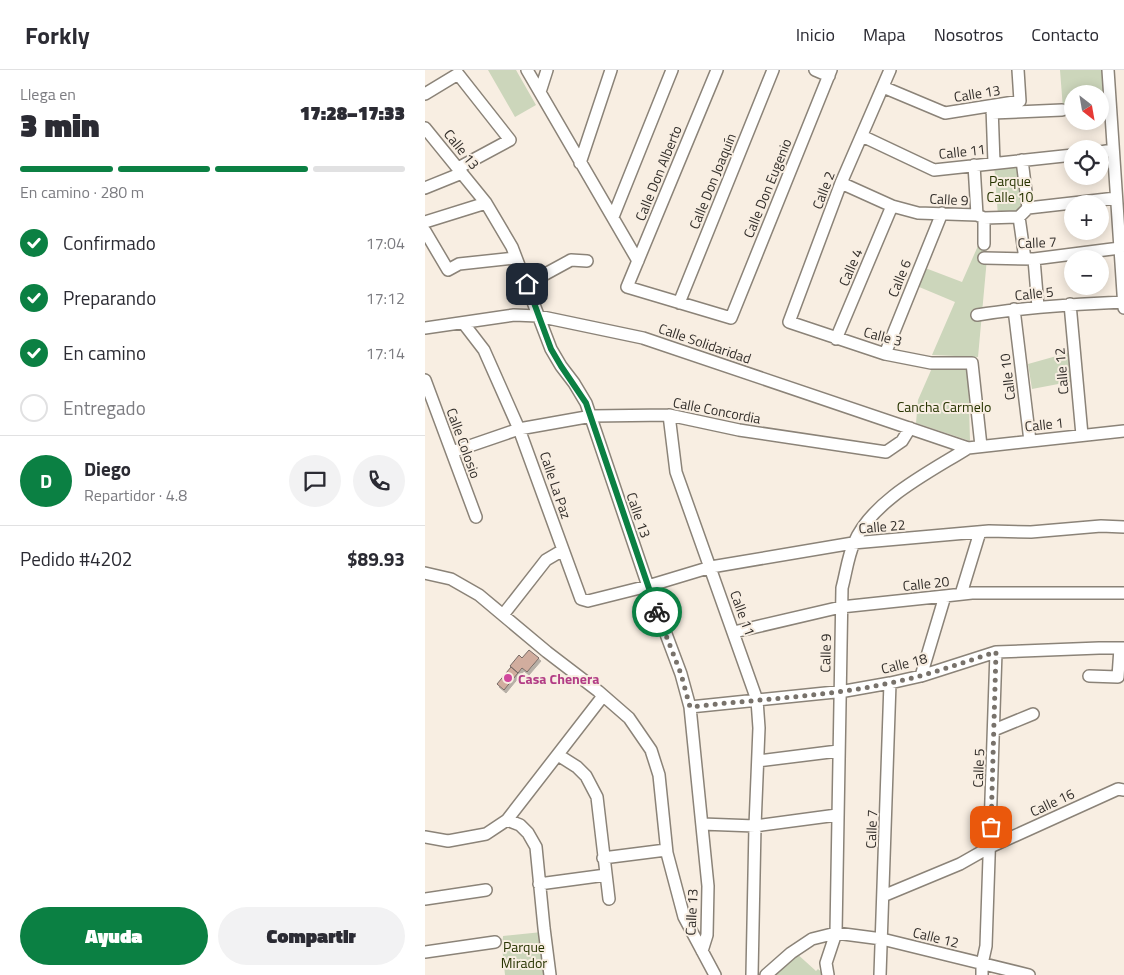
<!DOCTYPE html>
<html lang="es">
<head>
<meta charset="utf-8">
<style>
	body { margin:0; font-family:"Titillium Web",sans-serif; background:#f2f2f3; color:#2b2b33; height:100vh; display:flex; flex-direction:column; font-size:19px; white-space:nowrap }
	* { box-sizing:border-box; margin:0 }
	p { font-size:16px; color:#7c7c81 }
	.icon { flex:none; width:28px; height:28px; fill:none; stroke:currentColor; stroke-width:2; stroke-linecap:round; stroke-linejoin:round }
	.map { position:relative; flex:1; overflow:hidden }
	.drawer { display:flex; flex-direction:column; background:#fff; width:425px }
	.drawer>* { flex:none }
	.needle { width:32px; rotate:149deg }
	.tools { position:absolute; left:639px; top:15px; display:grid; gap:10px }
	.tools a { display:grid; place-items:center; width:45px; height:45px; border-radius:50%; background:#fff; box-shadow:0 2px 12px #0003; font-size:25px }
	.pin { position:absolute; display:grid; place-items:center; width:42px; height:42px; color:#fff; margin:-21px; border-radius:10px; box-shadow:0 2px 8px #0006 }
	.courier { position:absolute; display:grid; place-items:center; width:50px; height:50px; margin:-25px; border:4px solid #0b8043; border-radius:50%; background:#fff; color:#222; box-shadow:0 1px 6px #0007 }
	.head em { font-style:normal; font-weight:800 }
	.head div { display:flex; flex-direction:column-reverse }
	.head { display:flex; align-items:center; justify-content:space-between; height:85px; padding:0 20px }
	h1 { font-size:32px; font-weight:800; line-height:38px }
	.bar { display:grid; grid-template-columns:repeat(4,1fr); gap:8px 5px; align-content:center; height:60px; padding:0 20px }
	.bar i { height:6px; border-radius:4px; background:#e1e1e2 }
	.bar .selected { background:#0b8043 }
	.bar p { grid-column:span 4 }
	.line { display:flex; align-items:center; gap:12px; padding:0 20px; border-top:1px solid #e1e1e2 }
	.line div { flex:1 }
	.round { display:grid; place-items:center; flex:none; width:52px; height:52px; border-radius:26px; background:#f2f2f3 }
	ol { padding:0 20px; list-style:none }
	li { display:flex; align-items:center; gap:15px; height:55px }
	li p { margin-inline-start:auto }
	li .icon { padding:5px; border-radius:50%; background:#0b8043; color:#fff; stroke-width:4 }
	li:last-child { color:#7c7c81 }
	li i { width:28px; height:28px; border:2px solid #e1e1e2; border-radius:50% }
	.primary-button { display:flex; gap:10px; margin-top:auto; padding:10px 20px }
	.primary-button a { flex:1; height:58px; border-radius:30px; background:#0b8043; color:#fff; font-size:20px; font-weight:800; line-height:58px; text-align:center }
	.primary-button a+a { background:#f2f2f3; color:#2b2b33 }
	header { display:flex; align-items:center; gap:30px; box-sizing:border-box; height:70px; padding:0 25px; background:#fff; border-bottom:1px solid #e1e1e2 }
	header strong { font-size:24px }
	nav { display:flex; gap:28px; margin-inline-start:auto; font-size:18px }
	main { display:flex; flex:1; min-height:0 }
	.map>svg:first-child { display:block }
</style>
</head>
<body>
<header>
<strong>Forkly</strong>
<nav><a>Inicio</a><a>Mapa</a><a>Nosotros</a><a>Contacto</a></nav>
</header>
<main>
<section class="drawer">
<div class="head"><div><h1>3 min</h1><p>Llega en</p></div><em>17:28–17:33</em></div>
<div class="bar"><i class="selected"></i><i class="selected"></i><i class="selected"></i><i></i><p>En camino · 280 m</p></div>
<ol>
<li><svg class="icon" aria-label="check" viewBox="0 0 24 24"><path d="M5 12l5 5 9-10"/></svg>Confirmado<p>17:04</p></li>
<li><svg class="icon" aria-label="check" viewBox="0 0 24 24"><path d="M5 12l5 5 9-10"/></svg>Preparando<p>17:12</p></li>
<li><svg class="icon" aria-label="check" viewBox="0 0 24 24"><path d="M5 12l5 5 9-10"/></svg>En camino<p>17:14</p></li>
<li><i></i>Entregado</li>
</ol>
<div class="line" style="height:90px"><b class="round" style="background:#0b8043;color:#fff">D</b><div><b>Diego</b><p>Repartidor · 4.8</p></div><a class="round"><svg class="icon" aria-label="chat" viewBox="0 0 24 24"><path d="M4 5h16v11H9l-5 4z"/></svg></a><a class="round"><svg class="icon" aria-label="phone" viewBox="0 0 24 24"><path d="M5 4h4l2 5-3 2q2 4 5 5l2-3 5 2v4C11 20 4 13 5 4z"/></svg></a></div>
<div class="line" style="height:65px"><div>Pedido #4202</div><b>$89.93</b></div>
<div class="primary-button"><a>Ayuda</a><a>Compartir</a></div>
</section>
<div class="map">
<svg width="699" height="905" viewBox="0 0 699 905">
	<defs>
		<filter id="shadow"><feDropShadow dx="2" dy="3" stdDeviation="0" flood-color="#0004"/></filter>
	</defs>
	<rect width="100%" height="100%" fill="#f8eee2"/>
	<path fill="#ccd6bb" d="M63,0H91L111,35L90,47Z
		M635,0H682L685,38H675V24H648L647,39H638Z
		M597,90L602,142L573,146L569,93Z
		M560,160L562,188L553,287L507,285L530,232L487,214L495,196L537,212Z
		M646,282L649,311L607,319L603,294Z
		M543,297L545,371L491,353L493,330L507,298Z
		M117,862L123,905H80L77,877L78,866Z
		M370,882L391,901L393,899L400,905H350Z"/>
	<path fill="#d1ad9e" stroke="#776a65" filter="url(#shadow)" d="M104,580L114,588L102,602L97,598L93,603L85,596L94,585L97,588Z
		M86,597L93,603L79,620L72,614Z"/>
	<g fill="none" stroke-linecap="round" stroke-linejoin="round">
		<defs>
			<path id="minor" d="M102,0L213,191
				M292,0L202,217L306,248L406,0
				M390,0L404,6
				M465,0L416,113L364,252L460,284L506,293H547L556,376
				M683,0L699,238
				M458,17L520,43L595,31L593,0
				M115,22L122,0
				M0,24L33,4L85,70L33,98
				M567,37L569,93
				M567,43L637,40
				M0,58L61,133L87,177L126,279L136,296L149,313L161,333L223,516L256,604L265,637L283,816L282,865L277,881
				M437,66L509,100L648,85
				M675,82L688,80
				M597,90L603,138
				M155,93L186,0
				M549,95L552,145
				M416,113L467,136L493,143L552,145L559,148L594,147L603,138L691,128
				M0,118L37,103
				M188,147L247,0
				M594,147L600,189
				M0,152L61,133
				M0,161L23,200L34,194L90,188
				M559,174V148
				M559,188L609,189L695,178
				M609,189L613,237
				M102,214L146,190L162,191
				M254,233L348,0
				M645,234L657,365
				M589,239L605,371
				M552,245C601,237 649,234 699,232
				M39,254L59,280L94,359L156,529L163,531L223,516L286,497L428,473L564,461L606,462L676,456L699,457
				M0,258L89,245L113,246L218,268L543,378L699,361
				M411,269L467,136
				M460,284L517,143
				M0,310L51,447
				M244,345L251,402L332,630L334,658L330,756L327,905
				M27,382L94,359L167,346L244,345L314,360L461,382L477,371L485,358
				M0,503L26,509L54,525L122,582L173,621L204,648L226,680L234,705L242,783L259,847L290,905
				M536,524L555,462
				M78,545L121,490L138,480
				M309,562L416,537L520,526L547,523H699
				M496,606L520,526
				M664,606L693,607L695,578
				M265,637L420,621L465,613L496,606L571,582L674,578H699
				M569,660L608,644
				M133,685L152,697L161,706L172,727L184,829
				M333,691L413,681
				M82,750L95,755L103,763L111,777L119,858L125,905
				M277,754L330,756L412,745
				M0,767L23,771L61,764L82,750L178,626
				M178,788L241,780
				M114,814L181,805
				M458,826L535,794L565,777L693,719L699,720
				M0,829L61,820
				M0,882L70,872
				M341,905L366,883L387,869L411,863L457,869L604,905
				M403,905L401,893L411,863L417,518C421,503 423,486 429,473C447,430 505,402 543,378
				M455,905L465,613
				M557,905V894L561,876L571,582"/>
		</defs>
		<use href="#minor" stroke="#8b8378" stroke-width="14"/>
		<use href="#minor" stroke="#fff" stroke-width="11"/>
	</g>
	<g fill="none" stroke-linecap="round" stroke-linejoin="round">
		<path stroke="#78726b" stroke-width="5" stroke-dasharray="0 9" d="M232,542L256,604L265,637C332,629 400,627 465,613C501,606 536,593 571,582L566,757"/>
		<path stroke="#0b8043" stroke-width="6" d="M102,214L126,279L136,296L161,333L232,542"/>
	</g>
	<circle fill="#d1479c" stroke="#f8eee2" stroke-width="2" cx="83" cy="608" r="5"/>
	<g text-anchor="middle" dominant-baseline="central" stroke-width="4" stroke-linejoin="round" paint-order="stroke">
		<g font-size="14" fill="#332f2b" stroke="#f8eee2">
			<text transform="translate(552 23) rotate(-9)">Calle 13</text>
			<text transform="translate(37 79) rotate(51)">Calle 13</text>
			<text transform="translate(537 81) rotate(-6)">Calle 11</text>
			<text transform="translate(233 103) rotate(-68)">Calle Don Alberto</text>
			<text transform="translate(287 111) rotate(-68)">Calle Don Joaquín</text>
			<text transform="translate(342 118) rotate(-68)">Calle Don Eugenio</text>
			<text transform="translate(398 120) rotate(-69)">Calle 2</text>
			<text transform="translate(524 129) rotate(3)">Calle 9</text>
			<text transform="translate(612 172) rotate(-2)">Calle 7</text>
			<text transform="translate(425 197) rotate(-67)">Calle 4</text>
			<text transform="translate(474 208) rotate(-68)">Calle 6</text>
			<text transform="translate(609 223) rotate(-6)">Calle 5</text>
			<text transform="translate(458 266) rotate(15)">Calle 3</text>
			<text transform="translate(280 273) rotate(19)">Calle Solidaridad</text>
			<text transform="translate(636 301) rotate(-95)">Calle 12</text>
			<text transform="translate(582 307) rotate(-97)">Calle 10</text>
			<text transform="translate(292 340) rotate(11)">Calle Concordia</text>
			<text transform="translate(619 354) rotate(-6)">Calle 1</text>
			<text transform="translate(39 373) rotate(70)">Calle Colosio</text>
			<text transform="translate(131 415) rotate(71)">Calle La Paz</text>
			<text transform="translate(214 445) rotate(71)">Calle 13</text>
			<text transform="translate(457 456) rotate(-5)">Calle 22</text>
			<text transform="translate(501 513) rotate(-6)">Calle 20</text>
			<text transform="translate(318 543) rotate(70)">Calle 11</text>
			<text transform="translate(400 583) rotate(-89)">Calle 9</text>
			<text transform="translate(479 593) rotate(-14)">Calle 18</text>
			<text transform="translate(553 698) rotate(-88)">Calle 5</text>
			<text transform="translate(627 732) rotate(-25)">Calle 16</text>
			<text transform="translate(446 759) rotate(-88)">Calle 7</text>
			<text transform="translate(266 842) rotate(-87)">Calle 13</text>
			<text transform="translate(511 867) rotate(14)">Calle 12</text>
		</g>
		<g font-size="14" fill="#273400" stroke="#f8eee2">
			<text x="585" y="110">Parque<tspan x="585" dy="16">Calle 10</tspan></text>
			<text x="519" y="336">Cancha Carmelo</text>
			<text x="99" y="876">Parque<tspan x="99" dy="16">Mirador</tspan></text>
		</g>
		<g font-size="14" font-weight="bold" fill="#b23c85" stroke="#f8eee2" text-anchor="start">
			<text x="93" y="608">Casa Chenera</text>
		</g>
	</g>
</svg>
<div class="tools">
<a><svg class="needle" viewBox="-14 -14 28 28"><path d="M0-13l5 13h-10z" fill="#e53935"/><path d="M0 13l5-13h-10z" fill="#7c7c81"/></svg></a>
<a><svg class="icon" aria-label="locate" viewBox="0 0 24 24"><circle cx="12" cy="12" r="6"/><path d="M12 2v4M12 18v4M2 12h4M18 12h4"/></svg></a>
<a>+</a>
<a>−</a>
</div>
<div class="pin" style="left:566px;top:757px;background:#ea580c"><svg class="icon" aria-label="bag" viewBox="0 0 24 24"><path d="M5 8h14l-1 12H6zM9 8a3 3 0 0 1 6 0"/></svg></div>
<div class="pin" style="left:102px;top:214px;background:#1f2937"><svg class="icon" aria-label="home" viewBox="0 0 24 24"><path d="M3 11l9-7 9 7M6 9v11h12V9"/></svg></div>
<div class="courier" style="left:232px;top:542px"><svg class="icon" aria-label="bike" viewBox="0 0 24 24"><circle cx="6" cy="16" r="4"/><circle cx="18" cy="16" r="4"/><path d="M6 16l4-8h5l3 8M10 8l3 8H6M13 5h3"/></svg></div>
</div>
</main>
</body>
</html>
